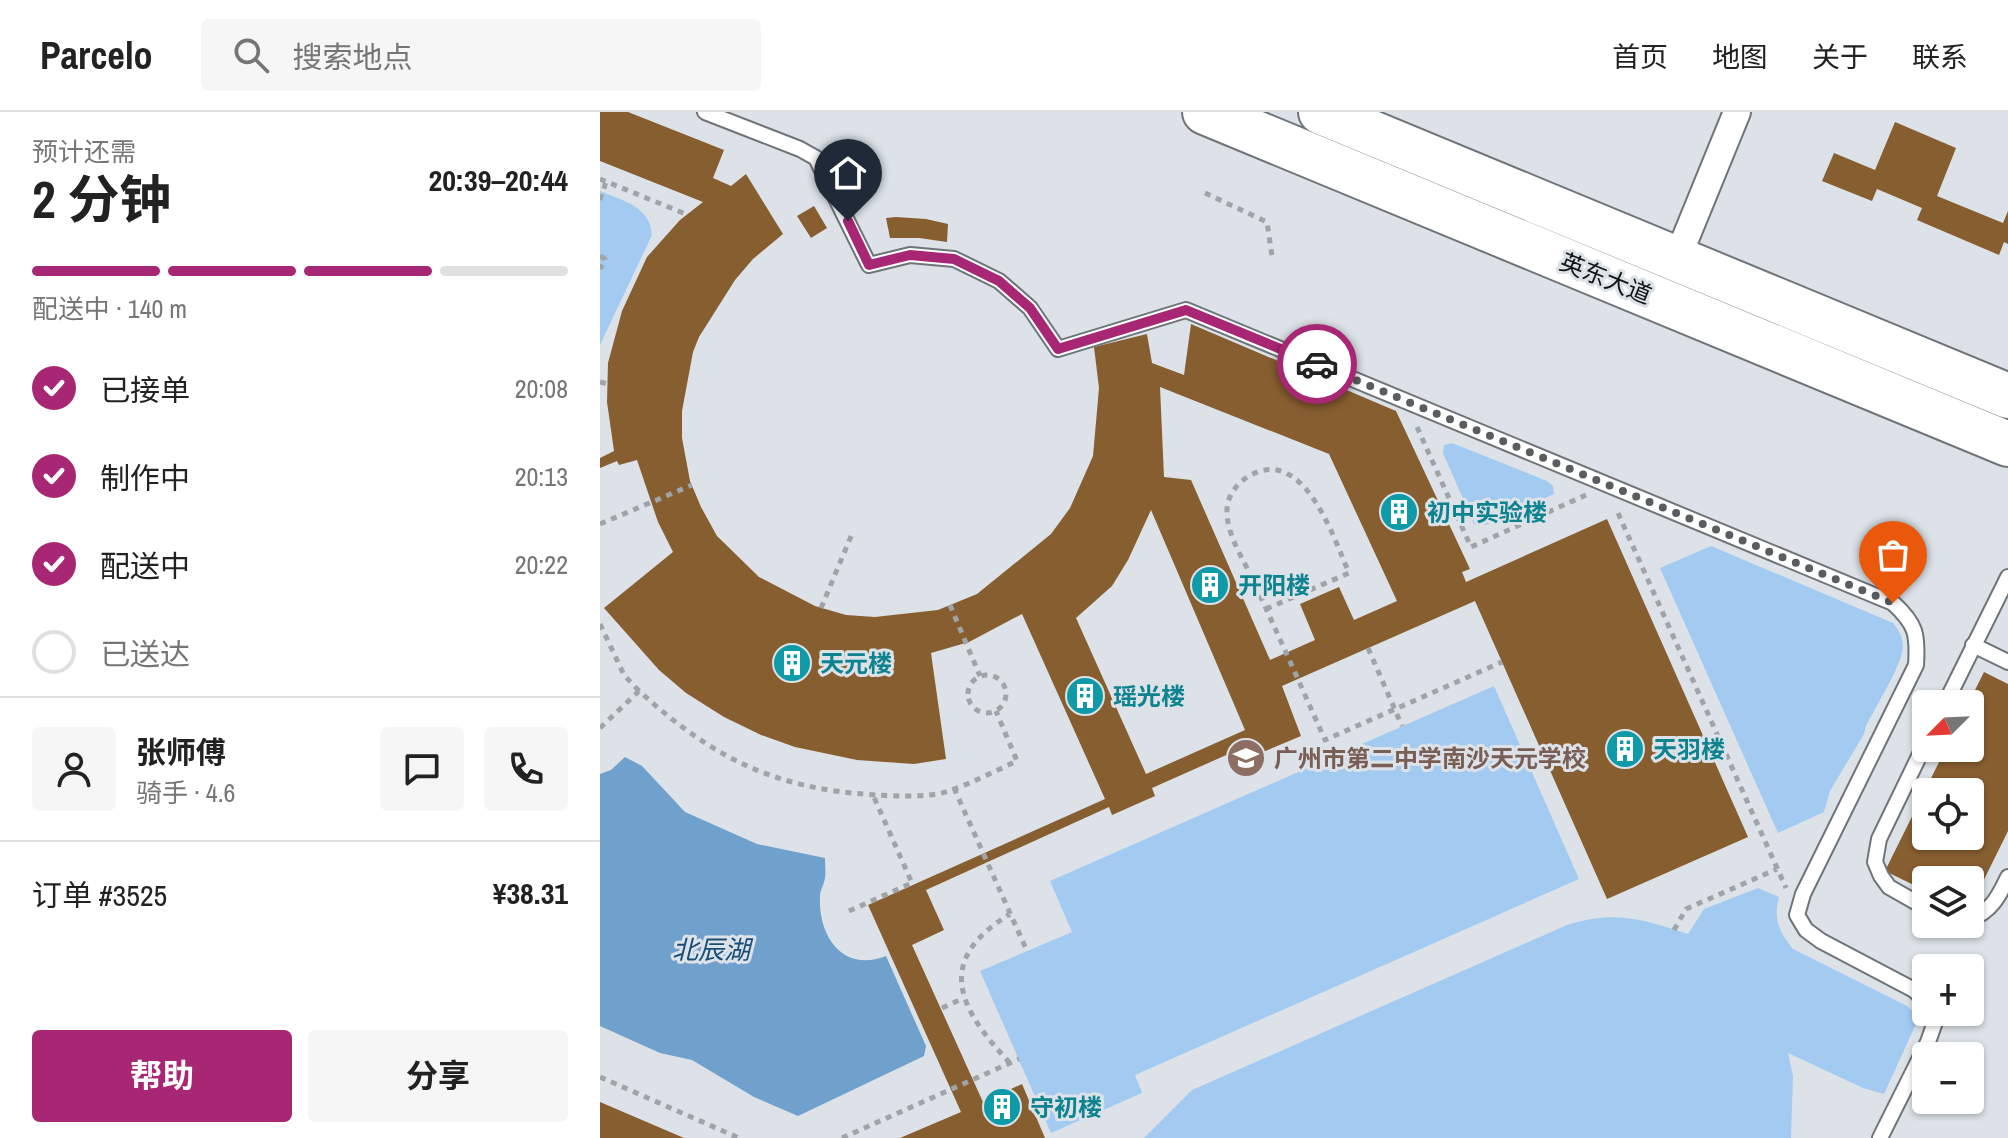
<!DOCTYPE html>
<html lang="zh">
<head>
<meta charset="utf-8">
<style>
	body { margin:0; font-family:"Archivo Narrow","Noto Sans SC",sans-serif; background:#f6f6f6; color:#222; height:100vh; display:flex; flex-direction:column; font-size:30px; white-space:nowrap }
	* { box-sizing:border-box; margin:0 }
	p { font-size:26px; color:#767676 }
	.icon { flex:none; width:44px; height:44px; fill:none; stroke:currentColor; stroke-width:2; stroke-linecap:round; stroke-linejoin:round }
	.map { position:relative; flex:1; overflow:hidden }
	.panel { display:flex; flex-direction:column; background:#fff; width:600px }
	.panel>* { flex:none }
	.needle { width:52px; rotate:246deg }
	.tools { position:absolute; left:1312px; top:578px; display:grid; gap:16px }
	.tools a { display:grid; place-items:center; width:72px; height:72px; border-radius:8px; background:#fff; box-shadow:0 2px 6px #0004; font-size:40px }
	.pin { position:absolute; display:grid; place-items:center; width:68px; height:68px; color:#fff; margin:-82px -34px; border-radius:50% 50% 50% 0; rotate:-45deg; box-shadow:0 0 8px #0007 }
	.pin .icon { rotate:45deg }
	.courier { position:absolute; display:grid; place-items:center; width:80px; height:80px; margin:-40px; border:6px solid #a82774; border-radius:50%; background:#fff; color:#222; box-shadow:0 2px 10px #0007 }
	.headline em { font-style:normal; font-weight:700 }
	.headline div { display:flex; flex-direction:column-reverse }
	.headline { display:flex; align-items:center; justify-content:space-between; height:136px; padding:0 32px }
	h1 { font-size:52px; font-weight:700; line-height:60px }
	.bar { display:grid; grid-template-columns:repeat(4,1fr); gap:12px 8px; align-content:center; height:96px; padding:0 32px }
	.bar i { height:10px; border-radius:6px; background:#e0e0e0 }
	.bar .current { background:#a82774 }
	.bar p { grid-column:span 4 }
	.line { display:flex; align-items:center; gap:20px; padding:0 32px; border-top:2px solid #e0e0e0 }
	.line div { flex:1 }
	.round { display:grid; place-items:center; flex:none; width:84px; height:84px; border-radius:8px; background:#f6f6f6 }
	ol { padding:0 32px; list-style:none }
	li { display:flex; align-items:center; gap:24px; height:88px }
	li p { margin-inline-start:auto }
	li .icon { padding:8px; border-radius:50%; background:#a82774; color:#fff; stroke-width:4 }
	li:last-child { color:#767676 }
	li i { width:44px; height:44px; border:4px solid #e0e0e0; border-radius:50% }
	.button { display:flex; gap:16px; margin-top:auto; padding:16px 32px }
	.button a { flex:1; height:92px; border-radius:8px; background:#a82774; color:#fff; font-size:32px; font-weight:700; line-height:92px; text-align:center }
	.button a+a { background:#f6f6f6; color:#222 }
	header { display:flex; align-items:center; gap:48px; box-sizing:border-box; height:112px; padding:0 40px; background:#fff; border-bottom:2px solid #e0e0e0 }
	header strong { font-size:38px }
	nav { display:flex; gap:44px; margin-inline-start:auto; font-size:28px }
	.search { width:560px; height:72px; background:#f6f6f6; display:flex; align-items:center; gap:20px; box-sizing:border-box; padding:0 28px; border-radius:8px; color:#767676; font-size:30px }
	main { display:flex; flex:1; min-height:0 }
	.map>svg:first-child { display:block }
</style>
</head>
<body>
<header>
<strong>Parcelo</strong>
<div class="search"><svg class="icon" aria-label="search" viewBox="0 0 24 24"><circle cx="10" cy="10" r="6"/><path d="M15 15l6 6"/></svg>搜索地点</div>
<nav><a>首页</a><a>地图</a><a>关于</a><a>联系</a></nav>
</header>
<main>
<section class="panel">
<div class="headline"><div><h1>2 分钟</h1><p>预计还需</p></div><em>20:39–20:44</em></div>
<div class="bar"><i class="current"></i><i class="current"></i><i class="current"></i><i></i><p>配送中 · 140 m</p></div>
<ol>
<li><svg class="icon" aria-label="check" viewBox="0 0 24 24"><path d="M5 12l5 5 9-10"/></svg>已接单<p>20:08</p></li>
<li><svg class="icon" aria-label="check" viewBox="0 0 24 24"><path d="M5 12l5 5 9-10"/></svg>制作中<p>20:13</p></li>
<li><svg class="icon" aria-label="check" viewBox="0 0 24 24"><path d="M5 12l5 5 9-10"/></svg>配送中<p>20:22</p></li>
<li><i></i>已送达</li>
</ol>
<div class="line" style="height:144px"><a class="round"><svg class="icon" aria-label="person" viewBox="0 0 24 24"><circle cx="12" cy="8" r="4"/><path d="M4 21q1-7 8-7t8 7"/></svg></a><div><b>张师傅</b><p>骑手 · 4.6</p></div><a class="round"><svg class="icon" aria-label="chat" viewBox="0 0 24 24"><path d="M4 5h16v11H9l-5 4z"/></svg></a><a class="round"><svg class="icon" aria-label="phone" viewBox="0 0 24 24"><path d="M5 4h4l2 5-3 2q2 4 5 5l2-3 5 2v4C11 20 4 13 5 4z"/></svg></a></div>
<div class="line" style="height:104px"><div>订单 #3525</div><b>¥38.31</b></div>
<div class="button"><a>帮助</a><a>分享</a></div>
</section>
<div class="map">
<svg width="1408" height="1026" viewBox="0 0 1408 1026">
	<rect width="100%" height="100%" fill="#dce2e7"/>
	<path fill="#a3cbf2" d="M0,79C23,89 50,94 52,123L0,233Z
		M852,331L947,369L953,374L954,382L886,413L874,412L843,341L844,333Z
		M1111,434L1293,511C1299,518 1303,526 1303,535C1302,553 1275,596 1266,614L1264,622L1230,679L1224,700L1178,721L1060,456Z
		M894,574L979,767L535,963L542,981L451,1021L380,859L472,820L450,769Z
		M1158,776L1179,785C1173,807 1179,820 1193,837L1307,894L1314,901L1317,910L1284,982L1263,976L1188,941L1193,964L1191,1026H544L592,978L967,813C1015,798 1042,807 1088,822L1104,797Z"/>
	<path fill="#6fa1cc" d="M25,645L42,654L85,700L157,732L225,746C225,752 226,760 225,766C224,773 220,778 220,784C218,825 243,861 286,844L326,934L324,944L198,1004L154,985L92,948L60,941L0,914V662L11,658Z"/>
	<path fill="#875e30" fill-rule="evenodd" d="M0,0H28L124,38L113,66L131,74L146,62L183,122L153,147L135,168L99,225L93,240L82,299V326L90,369L101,395L117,424L159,465L215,494L246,503L275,505L338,498L377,482L451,422L470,396L493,344L499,276L494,235L547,222L552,251L584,263L591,212L796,299L870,457L862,460L866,470L1007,407L1148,725L1007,787L875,489L682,574L701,624L656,643L651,632L552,676L555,684L512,703L509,695L326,778L344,818L312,833L383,990L422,972L445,1026H300L361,1000L268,793L505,687L422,502L369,530L331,541L346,647L314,652L257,648L195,635L161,623L124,605L86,581L59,558L4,496L73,440L58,410L37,348L19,353L17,349L0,356V346L14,339L7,290L8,251L22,199L47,145L80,108L103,90L0,49ZM560,275L729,342L797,489L754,508L739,475L700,492L715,528L670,548L591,368L564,365ZM551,398L645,618L546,662L476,506L512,474L528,448Z
		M1295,10L1356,36L1337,84L1403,111L1408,99V132L1404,130L1399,143L1317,108L1322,96L1277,77L1272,89L1222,69L1234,41L1275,58Z
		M214,94L227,116L211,126L197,104Z
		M296,105L326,107L348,112L347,130L319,126H290L286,106Z
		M1384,560L1408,572V719L1370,796V768H1326V779L1285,759L1346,636H1370V592H1368ZM1326,680H1370V724H1326Z
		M0,990L84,1026H0Z"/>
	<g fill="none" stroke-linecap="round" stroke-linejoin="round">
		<defs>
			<path id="service" d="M105,0L200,37L216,46L269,153L310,143L354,147L399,169L430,196L458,237L586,198L1293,491C1316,512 1318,522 1316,553L1203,782L1197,803L1206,818L1221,829L1314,878L1326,889
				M1373,533L1408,550
				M1345,592L1408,465
				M1326,630L1279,727L1275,750L1281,764L1289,775L1326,796
				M1370,807C1391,800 1399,784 1408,765
				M1280,1026L1328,930L1335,910L1331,900"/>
			<path id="minor" d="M1077,147L1137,0"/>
			<path id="trunk" d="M605,0L1408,332
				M721,0L1408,284"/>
		</defs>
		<use href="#service" stroke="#6f7479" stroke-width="18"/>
		<use href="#minor" stroke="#6f7479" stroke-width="30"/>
		<use href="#trunk" stroke="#6f7479" stroke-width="48"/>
		<path stroke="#9fa4a8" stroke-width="5" stroke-dasharray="6 6" stroke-linecap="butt" d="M0,67L88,103
			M605,81L667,110L672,144
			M0,88L6,70
			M0,144L5,147L0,157
			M0,270L8,272
			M817,315L871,435L986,383
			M1018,401L1186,776
			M0,412L92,373
			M350,493L380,564
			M221,496L252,422
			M666,497L749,461C734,427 704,332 649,364C637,371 627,384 627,398C626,421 643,447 652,466C677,520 701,574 725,628L902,550
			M0,512L24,563L39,579
			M768,536L802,614
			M368 582a19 19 0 1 1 38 0a19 19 0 1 1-38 0Z
			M0,616L39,579C113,646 174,677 276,683C299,684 327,686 349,679C372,671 395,659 417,649L396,599
			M354,676L427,839
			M249,799L312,771L273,683
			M1074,818L1086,797L1177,757
			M342,896L364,886
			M410,951C359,897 333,849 410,802
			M0,965L139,1026
			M242,1026L419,947"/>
		<use href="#service" stroke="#fff" stroke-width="14"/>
		<use href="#minor" stroke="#fff" stroke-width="26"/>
		<use href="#trunk" stroke="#fff" stroke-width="44"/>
	</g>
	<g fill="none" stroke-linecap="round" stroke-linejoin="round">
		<path stroke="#595d5f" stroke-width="8" stroke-dasharray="0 14.4" d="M717,252L1293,491"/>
		<path stroke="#a82774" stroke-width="10" d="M248,109L269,153L310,143L354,147L399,169L430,196L458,237L586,198L717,252"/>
	</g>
	<defs>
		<symbol id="building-disc" viewBox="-11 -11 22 22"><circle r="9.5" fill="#0f9aa8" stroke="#dce2e7"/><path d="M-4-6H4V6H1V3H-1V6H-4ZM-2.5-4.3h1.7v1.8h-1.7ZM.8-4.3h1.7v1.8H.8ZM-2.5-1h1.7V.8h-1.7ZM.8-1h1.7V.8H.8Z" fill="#fff"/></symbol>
		<symbol id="school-disc" viewBox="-11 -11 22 22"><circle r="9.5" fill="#8d6e63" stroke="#dce2e7"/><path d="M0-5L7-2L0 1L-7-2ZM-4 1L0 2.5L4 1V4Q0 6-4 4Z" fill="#fff"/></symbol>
	</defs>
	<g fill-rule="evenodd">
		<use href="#building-disc" x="777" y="378" width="44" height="44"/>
		<use href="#building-disc" x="588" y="451" width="44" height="44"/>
		<use href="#building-disc" x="170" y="529" width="44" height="44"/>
		<use href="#building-disc" x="463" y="562" width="44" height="44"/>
		<use href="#building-disc" x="1003" y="615" width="44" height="44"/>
		<use href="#school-disc" x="624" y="624" width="44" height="44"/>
		<use href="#building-disc" x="380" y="973" width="44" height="44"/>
	</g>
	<g text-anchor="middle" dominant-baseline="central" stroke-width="6" stroke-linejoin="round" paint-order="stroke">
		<g font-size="24" fill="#121516" stroke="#dce2e7">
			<text transform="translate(1006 166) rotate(22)">英东大道</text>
		</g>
		<g font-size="24" font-weight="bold" fill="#0d838f" stroke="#dce2e7" text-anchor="start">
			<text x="827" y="400">初中实验楼</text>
			<text x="638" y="473">开阳楼</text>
			<text x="220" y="551">天元楼</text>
			<text x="513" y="584">瑶光楼</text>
			<text x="1053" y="637">天羽楼</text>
			<text x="430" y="995">守初楼</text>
		</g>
		<g font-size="24" font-weight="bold" fill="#785e54" stroke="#dce2e7" text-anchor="start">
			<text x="674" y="646">广州市第二中学南沙天元学校</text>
		</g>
		<g font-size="26" font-style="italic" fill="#174e78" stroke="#dce2e7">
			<text x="111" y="837">北辰湖</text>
		</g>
	</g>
</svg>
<div class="tools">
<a><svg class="needle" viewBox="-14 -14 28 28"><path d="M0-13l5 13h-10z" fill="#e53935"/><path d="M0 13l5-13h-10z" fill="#767676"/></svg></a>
<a><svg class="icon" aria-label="locate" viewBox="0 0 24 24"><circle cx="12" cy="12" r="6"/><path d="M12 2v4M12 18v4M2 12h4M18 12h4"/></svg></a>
<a><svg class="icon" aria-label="layers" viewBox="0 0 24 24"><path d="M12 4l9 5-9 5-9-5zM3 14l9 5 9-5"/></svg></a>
<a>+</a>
<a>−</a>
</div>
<div class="pin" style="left:1293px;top:491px;background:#ea580c"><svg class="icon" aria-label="bag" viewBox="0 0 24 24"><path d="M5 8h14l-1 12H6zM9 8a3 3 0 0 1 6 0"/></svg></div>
<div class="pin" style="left:248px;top:109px;background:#1f2937"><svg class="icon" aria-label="home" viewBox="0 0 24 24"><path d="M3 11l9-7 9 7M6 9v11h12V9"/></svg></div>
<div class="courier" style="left:717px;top:252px"><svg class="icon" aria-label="car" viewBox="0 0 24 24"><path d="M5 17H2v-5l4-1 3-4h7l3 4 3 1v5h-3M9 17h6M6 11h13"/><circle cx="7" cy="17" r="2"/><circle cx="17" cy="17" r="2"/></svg></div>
</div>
</main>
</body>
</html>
